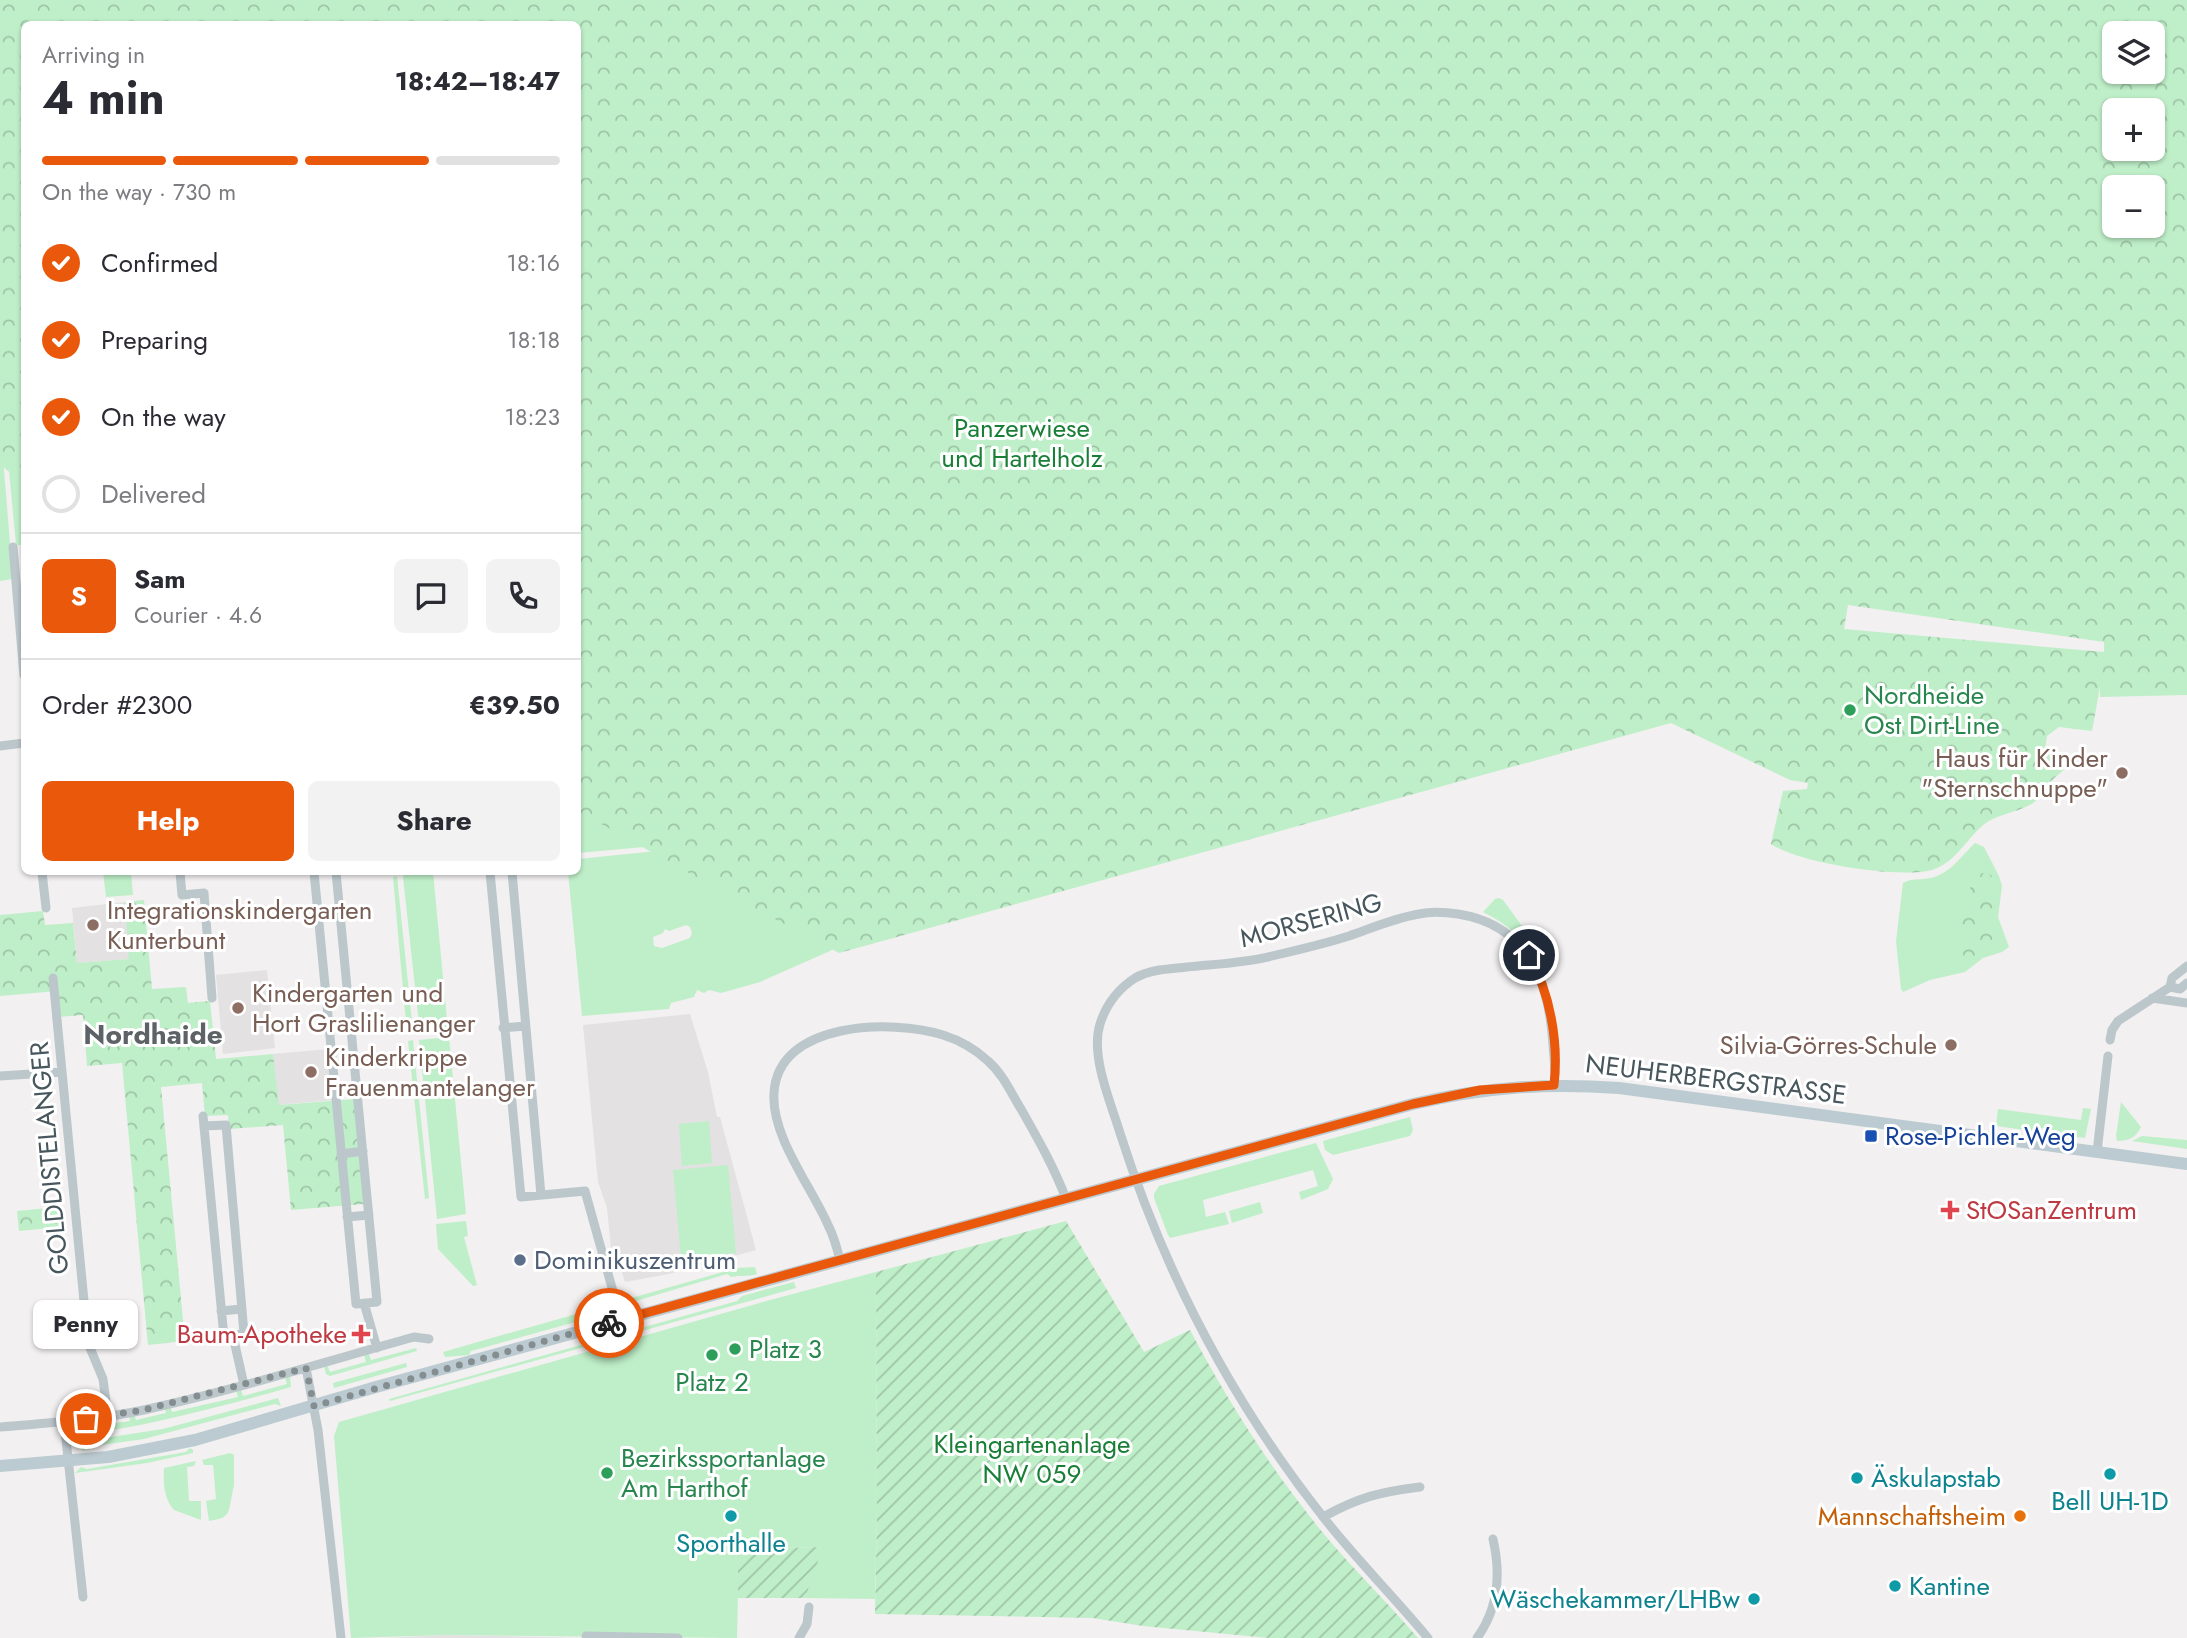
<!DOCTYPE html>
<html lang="en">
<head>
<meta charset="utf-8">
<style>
	body { margin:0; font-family:Jost,sans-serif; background:#f2f2f3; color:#2b2b33; height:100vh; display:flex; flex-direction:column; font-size:26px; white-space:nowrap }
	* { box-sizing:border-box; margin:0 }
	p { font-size:23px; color:#7c7c81 }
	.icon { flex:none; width:38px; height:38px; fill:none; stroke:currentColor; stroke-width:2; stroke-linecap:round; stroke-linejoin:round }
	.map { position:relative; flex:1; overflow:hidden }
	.drawer { position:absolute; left:21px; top:21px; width:560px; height:854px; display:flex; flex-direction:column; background:#fff; border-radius:10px; box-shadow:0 2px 5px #0004 }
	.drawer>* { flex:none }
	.tools { position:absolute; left:2102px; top:21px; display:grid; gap:14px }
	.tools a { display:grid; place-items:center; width:63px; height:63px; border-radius:10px; background:#fff; box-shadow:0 2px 5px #0004; font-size:35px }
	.pin { position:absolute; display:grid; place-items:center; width:60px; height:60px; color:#fff; margin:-30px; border:4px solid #fff; border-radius:50%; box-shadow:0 2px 7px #0007 }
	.courier { position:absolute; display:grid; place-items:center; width:70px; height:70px; margin:-35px; border:5px solid #ea580c; border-radius:50%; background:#fff; color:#222; box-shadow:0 2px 9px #0007 }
	.bubble { position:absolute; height:49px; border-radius:10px; background:#fff; box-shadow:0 2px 5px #0004; font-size:23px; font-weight:700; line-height:49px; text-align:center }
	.headline em { font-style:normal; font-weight:700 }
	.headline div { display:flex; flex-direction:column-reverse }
	.headline { display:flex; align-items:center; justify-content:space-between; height:119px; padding:0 21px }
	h1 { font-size:46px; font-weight:700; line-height:52px }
	.bar { display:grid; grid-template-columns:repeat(4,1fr); gap:10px 7px; align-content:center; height:84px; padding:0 21px }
	.bar i { height:9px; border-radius:5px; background:#e1e1e2 }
	.bar .selected { background:#ea580c }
	.bar p { grid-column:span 4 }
	.line { display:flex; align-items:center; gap:18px; padding:0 21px; border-top:2px solid #e1e1e2 }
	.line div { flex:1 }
	.round { display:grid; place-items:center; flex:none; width:74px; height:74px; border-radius:10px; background:#f2f2f3 }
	ol { padding:0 21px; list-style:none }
	li { display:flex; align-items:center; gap:21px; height:77px }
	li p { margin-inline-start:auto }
	li .icon { padding:7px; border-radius:50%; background:#ea580c; color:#fff; stroke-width:4 }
	li:last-child { color:#7c7c81 }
	li i { width:38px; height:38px; border:4px solid #e1e1e2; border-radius:50% }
	.button { display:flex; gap:14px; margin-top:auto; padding:14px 21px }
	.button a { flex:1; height:80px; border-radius:10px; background:#ea580c; color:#fff; font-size:28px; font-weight:700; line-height:80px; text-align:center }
	.button a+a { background:#f2f2f3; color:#2b2b33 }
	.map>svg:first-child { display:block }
</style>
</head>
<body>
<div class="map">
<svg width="2187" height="1638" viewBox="0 0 2187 1638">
	<defs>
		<pattern id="forest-crowns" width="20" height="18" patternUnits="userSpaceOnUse" patternTransform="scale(1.75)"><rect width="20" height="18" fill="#bfefc8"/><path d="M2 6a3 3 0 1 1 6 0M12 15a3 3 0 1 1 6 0" fill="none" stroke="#9dc4a6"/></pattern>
		<pattern id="garden-furrows" width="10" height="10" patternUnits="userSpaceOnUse" patternTransform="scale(1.75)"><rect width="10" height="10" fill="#bfefc8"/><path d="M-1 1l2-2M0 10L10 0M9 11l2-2" fill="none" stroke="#9dc4a6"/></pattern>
	</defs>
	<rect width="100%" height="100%" fill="#f2f0f0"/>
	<path fill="#e3e1e2" d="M125,902L130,959L77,963L72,908Z
		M267,970L275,1048L223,1054L216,975Z
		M690,1014L708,1072L717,1117H720L756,1250L669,1274L625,1282L616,1254L611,1248L607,1208L598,1182L583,1025Z
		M329,1049L333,1100L278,1105L273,1054Z
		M446,1635L586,1638H386Z"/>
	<path fill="#bfefc8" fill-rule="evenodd" d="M0,450L3,458L13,579L0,581Z
		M8,460L24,473V545H16Z
		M578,804L644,847L578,853Z
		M1975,843L1984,847L1999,876L2002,886L1998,917L2009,947L2002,952L1983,958L1965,972L1930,980L1903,992L1901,989L1896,941L1903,883C1911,878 1921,880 1931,878C1951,873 1961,856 1975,843Z
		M657,851L861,932L830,951L760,982L721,993L709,990L704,993L697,990L694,997L671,1003L669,1009L582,1016L568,872H578V859ZM686,925L690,927L692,933L690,938L662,948L654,946L653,937L663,933L665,929L669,931Z
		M103,872H131L133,895L106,897Z
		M433,872L448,1030L420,1033L403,877L404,875Z
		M397,876L413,1032L407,1034L393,877Z
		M1499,898L1503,900L1552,967L1549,975H1545C1531,945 1513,927 1483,912L1495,899Z
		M449,1037L466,1214L437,1219L419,1040Z
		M413,1040L429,1198L425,1199L408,1041Z
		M2121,1102L2141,1127C2136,1138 2128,1141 2117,1141L2116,1136Z
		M2083,1108L2091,1109L2085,1138L2060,1135L2052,1130L2040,1128L2032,1131L1996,1126L1998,1109L2081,1120Z
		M1410,1117L1413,1130L1410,1136L1333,1155L1325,1150L1323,1141Z
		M709,1121L712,1163L682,1166L679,1124Z
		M2142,1136L2187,1140V1149L2132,1141Z
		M1316,1143L1333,1179L1328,1189L1301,1200L1299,1192L1318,1186L1313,1170L1203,1200L1206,1217L1225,1212L1229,1224L1170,1238L1168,1235L1154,1198V1194L1159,1186Z
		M728,1165L736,1253L681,1258L673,1170Z
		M1260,1202L1263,1213L1232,1223L1229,1211Z
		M466,1221L468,1236L464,1237L477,1285L473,1286L438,1249L436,1224Z
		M755,1267L757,1274C748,1277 740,1275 731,1277L727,1274L636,1301L634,1304L621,1301L737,1268Z
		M876,1272L877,1510L875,1599L805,1598L822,1547L739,1549L737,1638L446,1635L351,1638L334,1436L339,1422L770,1300Z
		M794,1282L796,1288L390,1401L389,1399L737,1301L742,1296Z
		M611,1304L609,1312L604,1317L597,1316L486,1347L471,1351L469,1355L445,1357L443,1352Z
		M416,1348L417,1351L330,1376L326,1374L324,1366L327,1365L330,1372L366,1362L364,1355L369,1354L371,1360Z
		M406,1363L407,1367L334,1388L333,1383Z
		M290,1376L291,1387C223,1406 156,1424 87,1434L83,1432L82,1422L86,1421L87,1427L130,1421L129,1414L134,1413L136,1420L166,1413L165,1406L170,1405L172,1412L238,1397L236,1390L241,1389L243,1396L287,1384L285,1377Z
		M278,1398L281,1406L275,1404L144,1439L87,1447L84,1451L72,1443L163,1429Z
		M190,1448L193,1450V1453L147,1463L75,1473L81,1467L87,1469L186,1452Z
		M230,1453L234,1455V1485L229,1510C226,1519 218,1519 209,1521L206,1501L216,1499L213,1465H204L202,1460Z
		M196,1461L194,1466L187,1467L189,1501H201V1520L174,1510C164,1499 163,1483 164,1468Z"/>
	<path fill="url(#forest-crowns)" fill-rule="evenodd" d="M0,0H2187V695L2100,697V687L2092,731L2059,727L2047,736L2045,750L2057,762L2069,765C2063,771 2056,776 2049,783C2043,789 2040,798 2033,803C2016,814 1995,813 1980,828C1964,843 1954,863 1932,870C1899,879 1798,863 1771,844L1783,791L1807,789L1808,783L1790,780L1671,723L839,953L705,882L578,811V24H24V485L0,464ZM2152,33V72H2114V33ZM2152,110V149H2114V110ZM2114,187H2152V226H2114ZM1848,605L2104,642V652L1844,629Z
		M1983,873L1990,874L1994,879C1994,918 2009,937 1970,961L1965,959C1949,920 1958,909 1978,875Z
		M144,900L152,989L186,987L188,1003L210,1001L216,1059L273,1054L279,1105L355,1099L364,1204L291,1210L283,1125L229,1129L228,1115L205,1116L202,1083L161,1087L185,1341L148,1345L122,1063L87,1066L83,1015L59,1017L57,991L0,996V915L43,911L45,925L73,923L77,963L129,959L125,902Z
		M59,1207L61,1227L19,1231L17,1211Z"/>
	<path fill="url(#garden-furrows)" d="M1066,1221L1144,1352L1190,1330C1229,1404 1274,1474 1328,1539C1357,1573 1389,1604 1418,1638H1269L1143,1626L1093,1618L875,1614L877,1510L876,1272Z
		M823,1547L805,1598H738V1549Z"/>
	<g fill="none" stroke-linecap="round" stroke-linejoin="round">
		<path stroke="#bcc7cc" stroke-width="9" d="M13,547L24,675
			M0,746L24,743
			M42,872L46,908
			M180,872L182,895L204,893L212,998
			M314,872L356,1304L377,1302L336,872
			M490,872L521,1197L585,1191L621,1320
			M512,872L541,1195
			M53,978L88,1343L103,1379L108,1416
			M2170,987L2172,978L2187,966
			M2152,998L2187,1003
			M329,1027L351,1025
			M503,1028L525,1026
			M2110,1040L2112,1030L2118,1021L2170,987L2180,989L2187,983
			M0,1076L62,1072
			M203,1116L224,1337L233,1336L244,1385
			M204,1126L226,1125L244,1333L233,1336
			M2097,1152L2108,1056
			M341,1154L363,1151
			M347,1217L369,1215
			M840,1260C837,1248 834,1236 828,1225C811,1186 771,1136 774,1093C778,1021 892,1019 943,1035C959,1040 975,1049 988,1061C1003,1074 1011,1093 1021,1109C1038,1139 1054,1167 1066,1199
			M364,1303L377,1348
			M221,1311L241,1309
			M306,1368L318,1430L341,1638
			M64,1421L83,1597
			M0,1427C48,1423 97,1420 144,1410C235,1390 324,1362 414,1337L429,1339
			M1323,1517C1359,1497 1380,1492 1420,1487
			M586,1636L678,1638
			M799,1638L807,1624L809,1607
			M1428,1638C1394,1597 1357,1560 1324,1518C1232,1402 1165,1274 1120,1133C1111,1103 1090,1056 1100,1024C1106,1005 1118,989 1135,978C1151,969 1170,969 1187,967C1215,964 1244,963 1272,956C1298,950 1324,944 1349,936C1372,928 1395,918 1419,914C1432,911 1445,912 1458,914C1528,925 1549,981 1553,1045C1554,1059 1556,1072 1554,1085
			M1477,1638C1498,1609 1501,1574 1493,1539"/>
		<path stroke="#bccbd1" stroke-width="12" d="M0,1466L108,1457L195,1440L376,1387L1413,1104C1485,1087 1546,1083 1619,1088L2187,1164"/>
	</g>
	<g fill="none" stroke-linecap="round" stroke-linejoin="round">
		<path stroke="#848d90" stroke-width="7" stroke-dasharray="0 12.6" d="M86,1419L143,1410L306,1368L314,1406L609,1323"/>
		<path stroke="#ea580c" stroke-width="9" d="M609,1323L1413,1104L1480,1090L1554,1085C1559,1042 1550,993 1529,955"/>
	</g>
	<g fill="#2e9e5b" stroke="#fff" stroke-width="2.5">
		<circle cx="1850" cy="710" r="7"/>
		<circle cx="735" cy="1349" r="7"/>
		<circle cx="712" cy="1355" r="7"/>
		<circle cx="607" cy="1473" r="7"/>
	</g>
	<g fill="#8d6e63" stroke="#fff" stroke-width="2.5">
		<circle cx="2122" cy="773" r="7"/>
		<circle cx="93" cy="925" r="7"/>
		<circle cx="238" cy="1008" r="7"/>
		<circle cx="1951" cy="1045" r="7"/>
		<circle cx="311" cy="1072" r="7"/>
	</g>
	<rect fill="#1a4fb4" stroke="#fff" stroke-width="2.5" x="1864" y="1129" width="14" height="14" rx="3.5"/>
	<g fill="#e0444e" stroke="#fff" stroke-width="2.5">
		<path d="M1946.5 1199.5h7v7h7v7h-7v7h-7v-7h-7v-7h7z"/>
		<path d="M357.5 1323.5h7v7h7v7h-7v7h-7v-7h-7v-7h7z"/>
	</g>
	<circle fill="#5c6f8a" stroke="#fff" stroke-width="2.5" cx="520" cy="1260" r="7"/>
	<g fill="#0f9aa8" stroke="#fff" stroke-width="2.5">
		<circle cx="2110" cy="1474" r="7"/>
		<circle cx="1857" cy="1478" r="7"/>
		<circle cx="731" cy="1516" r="7"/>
		<circle cx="1895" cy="1586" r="7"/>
		<circle cx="1754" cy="1599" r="7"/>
	</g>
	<circle fill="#e8710a" stroke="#fff" stroke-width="2.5" cx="2020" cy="1516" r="7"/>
	<g text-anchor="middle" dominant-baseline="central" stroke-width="6" stroke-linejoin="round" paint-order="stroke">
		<g font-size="26" fill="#197f37" stroke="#fff">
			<text x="1022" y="428">Panzerwiese<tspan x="1022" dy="30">und Hartelholz</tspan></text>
			<text x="1032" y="1444">Kleingartenanlage<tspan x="1032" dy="30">NW 059</tspan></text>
		</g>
		<g font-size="26" fill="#27864d" stroke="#fff" text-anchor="start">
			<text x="1864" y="695">Nordheide<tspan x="1864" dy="30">Ost Dirt-Line</tspan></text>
			<text x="749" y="1349">Platz 3</text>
			<text x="712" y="1382" text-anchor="middle">Platz 2</text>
			<text x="621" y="1458">Bezirkssportanlage<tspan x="621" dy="30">Am Harthof</tspan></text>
		</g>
		<g font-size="26" fill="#785e54" stroke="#fff" text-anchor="start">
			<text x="2108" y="758" text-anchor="end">Haus für Kinder<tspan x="2108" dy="30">"Sternschnuppe"</tspan></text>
			<text x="107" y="910">Integrationskindergarten<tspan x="107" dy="30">Kunterbunt</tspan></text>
			<text x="252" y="993">Kindergarten und<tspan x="252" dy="30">Hort Graslilienanger</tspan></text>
			<text x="1937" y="1045" text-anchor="end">Silvia-Görres-Schule</text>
			<text x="325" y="1057">Kinderkrippe<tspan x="325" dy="30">Frauenmantelanger</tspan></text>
		</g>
		<g font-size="26" fill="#48575d" stroke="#fff">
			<text transform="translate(1311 920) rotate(-15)">MORSERING</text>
			<text transform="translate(1716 1079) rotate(7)">NEUHERBERGSTRASSE</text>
			<text transform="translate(49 1158) rotate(-95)">GOLDDISTELANGER</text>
		</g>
		<g font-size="26" fill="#164399" stroke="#fff" text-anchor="start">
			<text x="1885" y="1136">Rose-Pichler-Weg</text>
		</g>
		<g font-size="26" fill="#be3a42" stroke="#fff" text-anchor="start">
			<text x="1966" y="1210">StOSanZentrum</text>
			<text x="347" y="1334" text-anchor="end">Baum-Apotheke</text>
		</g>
		<g font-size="26" fill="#4e5e75" stroke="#fff" text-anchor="start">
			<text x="534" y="1260">Dominikuszentrum</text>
		</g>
		<g font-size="26" fill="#0d838f" stroke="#fff" text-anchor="start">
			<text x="1871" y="1478">Äskulapstab</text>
			<text x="2110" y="1501" text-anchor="middle">Bell UH-1D</text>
			<text x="731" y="1543" text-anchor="middle">Sporthalle</text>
			<text x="1909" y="1586">Kantine</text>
			<text x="1740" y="1599" text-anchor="end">Wäschekammer/LHBw</text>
		</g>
		<g font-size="26" fill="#c56008" stroke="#fff" text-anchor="end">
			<text x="2006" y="1516">Mannschaftsheim</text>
		</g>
		<g font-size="28" font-weight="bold" fill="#5c6265" stroke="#fff">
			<text x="153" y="1034">Nordhaide</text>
		</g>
	</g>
</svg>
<div class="tools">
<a><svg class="icon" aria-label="layers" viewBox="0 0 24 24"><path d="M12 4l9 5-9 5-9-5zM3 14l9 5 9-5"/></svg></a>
<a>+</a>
<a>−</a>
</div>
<div class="pin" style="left:86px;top:1419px;background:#ea580c"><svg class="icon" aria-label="bag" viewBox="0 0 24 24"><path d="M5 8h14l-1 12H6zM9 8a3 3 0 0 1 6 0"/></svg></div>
<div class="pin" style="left:1529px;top:955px;background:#1f2937"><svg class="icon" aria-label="home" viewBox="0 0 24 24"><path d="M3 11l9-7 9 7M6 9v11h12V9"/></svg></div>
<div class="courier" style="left:609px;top:1323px"><svg class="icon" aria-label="bike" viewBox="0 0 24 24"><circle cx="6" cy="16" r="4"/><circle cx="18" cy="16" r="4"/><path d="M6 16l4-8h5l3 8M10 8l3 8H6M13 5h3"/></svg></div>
<div class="bubble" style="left:33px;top:1300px;width:105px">Penny</div>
<section class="drawer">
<div class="headline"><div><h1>4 min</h1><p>Arriving in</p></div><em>18:42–18:47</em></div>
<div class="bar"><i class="selected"></i><i class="selected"></i><i class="selected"></i><i></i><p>On the way · 730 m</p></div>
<ol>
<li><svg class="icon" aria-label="check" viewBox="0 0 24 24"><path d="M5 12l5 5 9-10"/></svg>Confirmed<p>18:16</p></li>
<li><svg class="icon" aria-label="check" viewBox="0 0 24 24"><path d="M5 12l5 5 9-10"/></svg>Preparing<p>18:18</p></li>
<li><svg class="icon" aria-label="check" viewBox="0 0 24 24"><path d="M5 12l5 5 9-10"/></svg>On the way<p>18:23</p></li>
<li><i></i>Delivered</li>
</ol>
<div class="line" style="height:126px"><b class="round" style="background:#ea580c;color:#fff">S</b><div><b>Sam</b><p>Courier · 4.6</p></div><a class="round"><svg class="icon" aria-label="chat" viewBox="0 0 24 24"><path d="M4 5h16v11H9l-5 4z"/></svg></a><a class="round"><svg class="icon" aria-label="phone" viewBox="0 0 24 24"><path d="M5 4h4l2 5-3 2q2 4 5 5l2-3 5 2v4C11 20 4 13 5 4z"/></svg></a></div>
<div class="line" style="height:91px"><div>Order #2300</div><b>€39.50</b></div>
<div class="button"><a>Help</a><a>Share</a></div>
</section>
</div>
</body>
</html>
